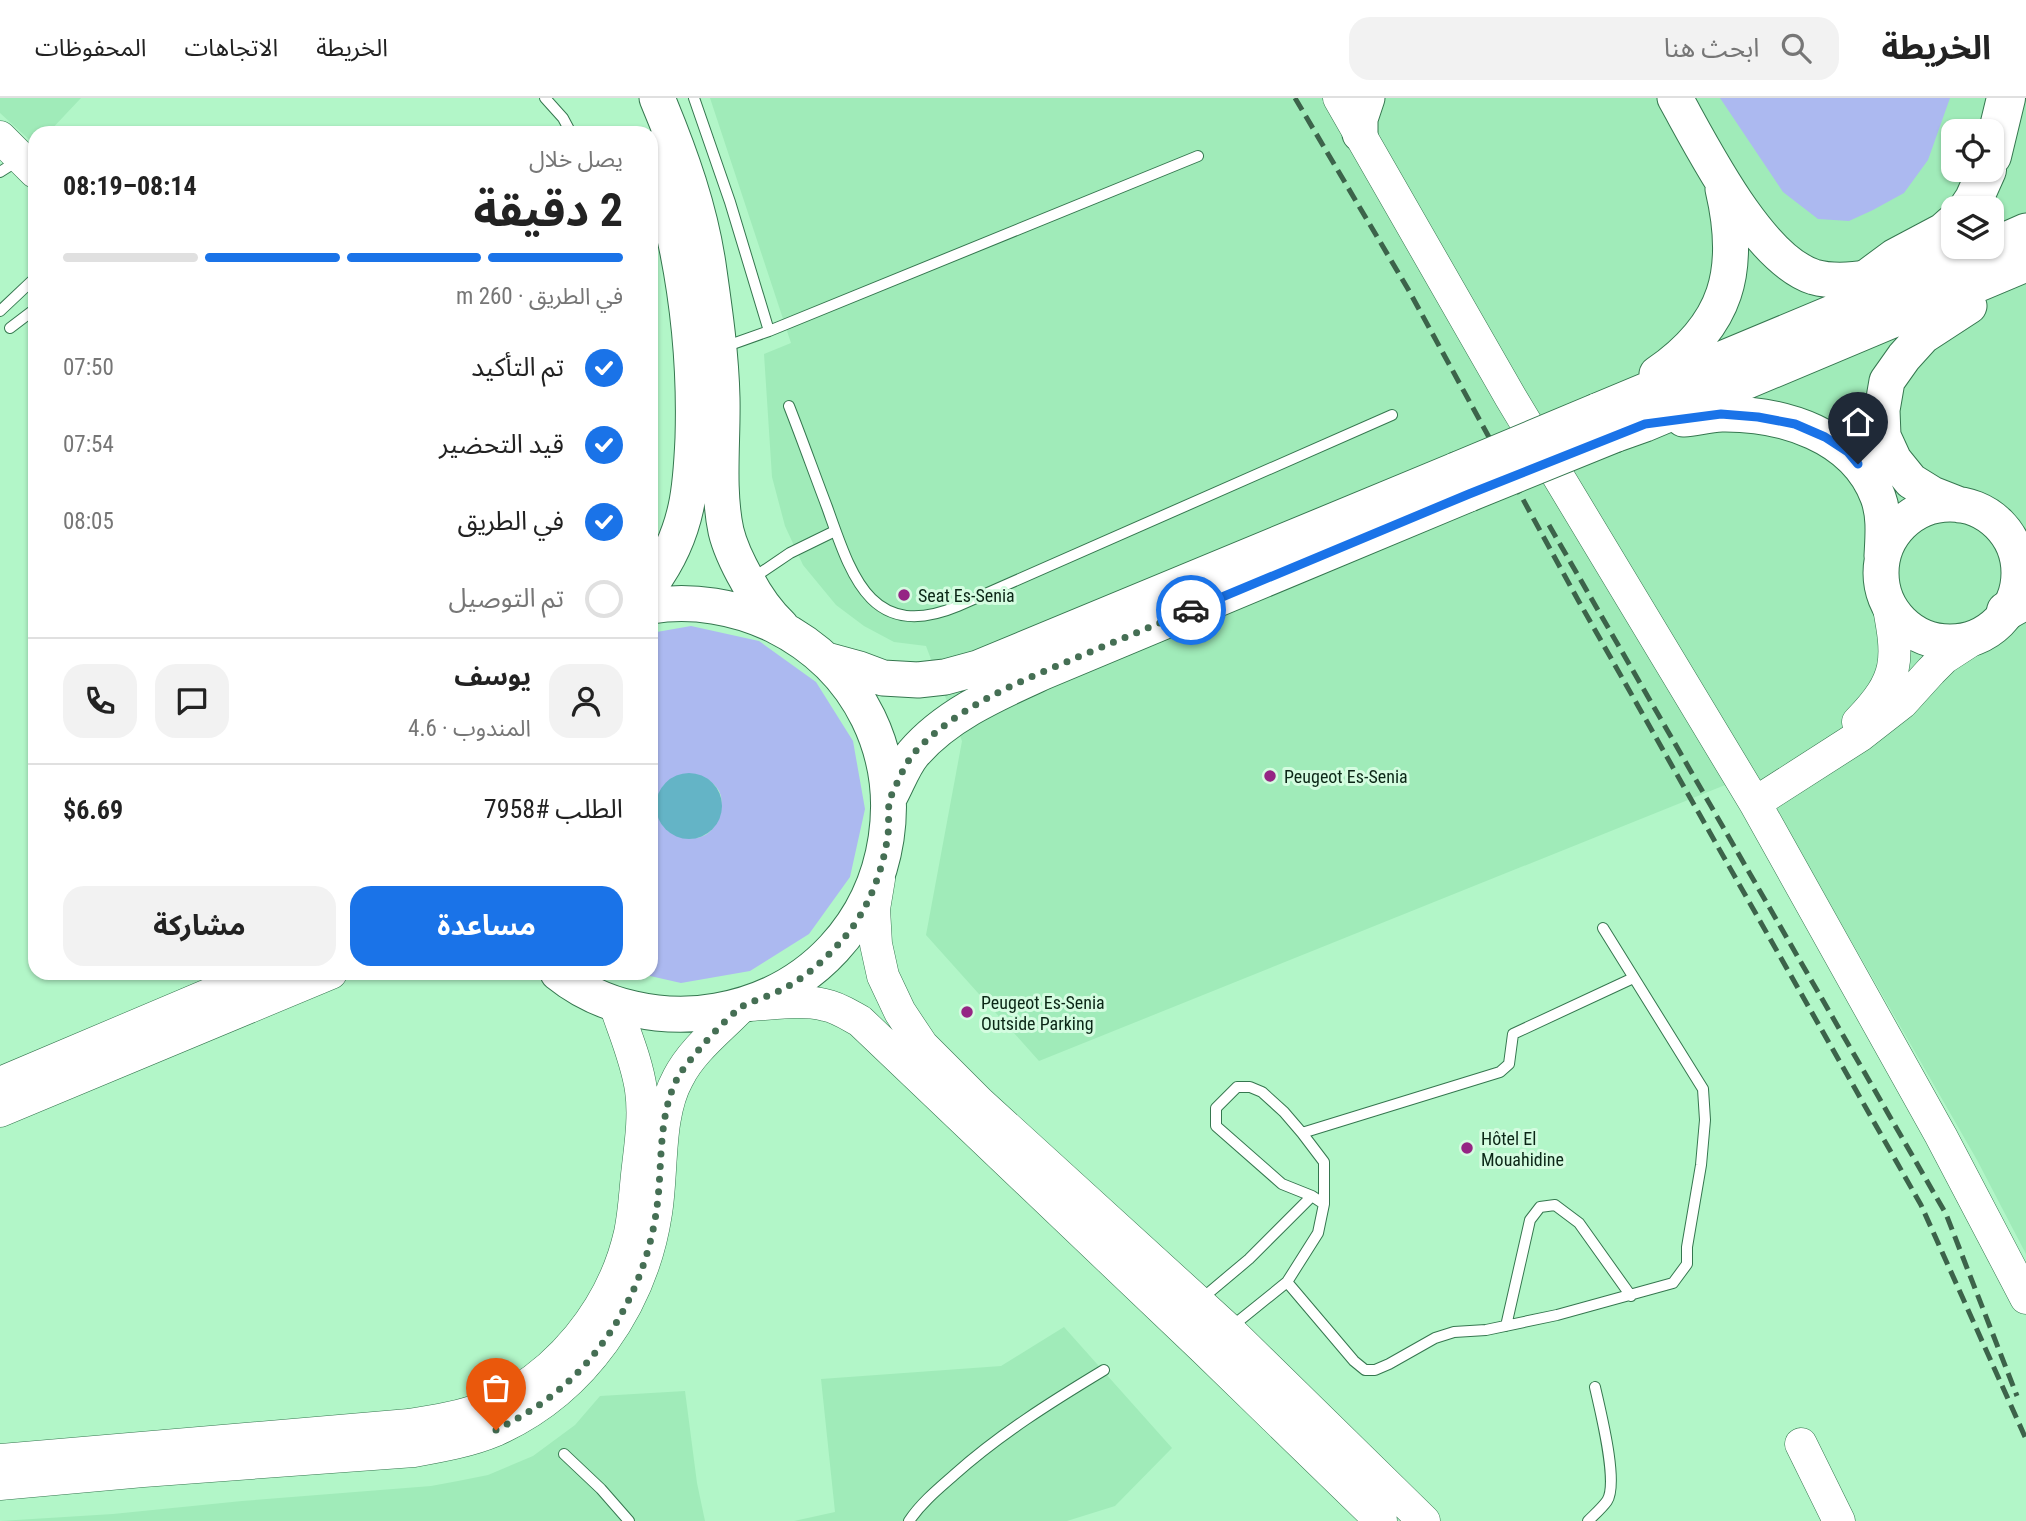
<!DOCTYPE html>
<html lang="ar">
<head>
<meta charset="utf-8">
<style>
	body { margin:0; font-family:"Roboto Condensed","Noto Sans Arabic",sans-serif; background:#f2f2f2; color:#222; direction:rtl; height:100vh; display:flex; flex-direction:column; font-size:26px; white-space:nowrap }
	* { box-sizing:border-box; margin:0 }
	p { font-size:23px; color:#767676 }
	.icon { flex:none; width:38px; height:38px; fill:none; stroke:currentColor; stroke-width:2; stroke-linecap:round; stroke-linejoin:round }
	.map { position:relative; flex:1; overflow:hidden; direction:ltr }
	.sheet { position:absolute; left:28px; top:28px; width:630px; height:854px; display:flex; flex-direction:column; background:#fff; border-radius:21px; box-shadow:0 2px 5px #0004; direction:rtl }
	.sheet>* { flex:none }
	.buttons { position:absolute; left:1941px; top:21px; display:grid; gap:14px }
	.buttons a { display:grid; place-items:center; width:63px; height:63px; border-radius:14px; background:#fff; box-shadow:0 2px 5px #0004; font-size:35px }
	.pin { position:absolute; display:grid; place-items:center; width:60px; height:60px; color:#fff; margin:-72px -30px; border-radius:50% 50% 50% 0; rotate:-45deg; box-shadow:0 0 7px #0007 }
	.pin .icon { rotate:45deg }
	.courier { position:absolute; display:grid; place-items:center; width:70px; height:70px; margin:-35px; border:5px solid #1a73e8; border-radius:50%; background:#fff; color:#222; box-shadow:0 2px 9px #0007 }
	.headline em { font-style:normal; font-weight:700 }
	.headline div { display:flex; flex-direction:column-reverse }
	.headline { display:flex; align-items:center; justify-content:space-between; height:119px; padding:0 35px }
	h1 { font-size:46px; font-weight:700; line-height:52px }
	.bar { display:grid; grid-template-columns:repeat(4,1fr); gap:10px 7px; align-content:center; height:84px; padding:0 35px }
	.bar i { height:9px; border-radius:5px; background:#e0e0e0 }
	.bar .current { background:#1a73e8 }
	.bar p { grid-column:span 4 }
	.line { display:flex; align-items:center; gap:18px; padding:0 35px; border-top:2px solid #e0e0e0 }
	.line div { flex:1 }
	.round { display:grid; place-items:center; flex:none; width:74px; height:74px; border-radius:21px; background:#f2f2f2 }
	ol { padding:0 35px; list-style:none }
	li { display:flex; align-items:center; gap:21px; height:77px }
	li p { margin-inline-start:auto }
	li .icon { padding:7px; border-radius:50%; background:#1a73e8; color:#fff; stroke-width:4 }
	li:last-child { color:#767676 }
	li i { width:38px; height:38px; border:4px solid #e0e0e0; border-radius:50% }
	.button { display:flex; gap:14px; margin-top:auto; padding:14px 35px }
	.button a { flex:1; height:80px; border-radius:21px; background:#1a73e8; color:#fff; font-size:28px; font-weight:700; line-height:80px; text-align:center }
	.button a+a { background:#f2f2f2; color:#222 }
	header { display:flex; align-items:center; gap:42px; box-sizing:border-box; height:98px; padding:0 35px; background:#fff; border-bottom:2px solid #e0e0e0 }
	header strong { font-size:33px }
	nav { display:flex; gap:38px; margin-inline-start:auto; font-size:24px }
	.search { width:490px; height:63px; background:#f2f2f2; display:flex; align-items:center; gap:18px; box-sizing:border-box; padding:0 24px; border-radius:21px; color:#767676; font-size:26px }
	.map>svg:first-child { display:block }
</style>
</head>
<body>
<header>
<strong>الخريطة</strong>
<div class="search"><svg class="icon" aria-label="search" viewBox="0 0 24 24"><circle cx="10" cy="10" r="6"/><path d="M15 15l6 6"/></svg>ابحث هنا</div>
<nav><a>الخريطة</a><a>الاتجاهات</a><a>المحفوظات</a></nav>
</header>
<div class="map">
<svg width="2026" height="1423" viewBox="0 0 2026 1423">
	<rect width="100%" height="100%" fill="#b2f6c8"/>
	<path fill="#a0ebb9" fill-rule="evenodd" d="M0,0H81L48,35H35V47L0,15Z
		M710,0H2026V1156L1977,1062L1755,675L1039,963L926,837L962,643L926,548L894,544L864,528L836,507L803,467L785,428L772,379L764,256L791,245ZM1953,33H1992V72H1953ZM1953,110H1992V149H1953Z
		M1064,1229L1172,1350L1115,1408L1067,1423H794L835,1414L821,1281L1001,1268Z
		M685,1293L697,1385L705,1423H0L113,1416L242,1403L431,1388L458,1383L488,1377L533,1358L575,1327L600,1298Z"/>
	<path fill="#acb9f0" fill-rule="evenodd" d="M1720,0H1950L1928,62L1904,95L1873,112L1849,123L1818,121L1783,94Z
		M691,528L759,543L816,584L853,643L865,711L850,779L809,836L750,873L681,885L637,875H651V535ZM708,681C713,686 720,691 721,699C722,702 721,706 720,710C717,741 693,747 668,733Z"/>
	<path fill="#64b4c6" d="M656 708a33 33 0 1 1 66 0a33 33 0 1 1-66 0Z"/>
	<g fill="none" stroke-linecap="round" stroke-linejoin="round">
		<defs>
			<path id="lane" d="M545,0L563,20L571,35
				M694,0L730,104L769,233
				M0,74L19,62
				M0,213L35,180
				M10,230L35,211
				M724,249L769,233L1198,58
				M789,308C802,341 814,375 827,409C851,476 870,545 958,508L1392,317
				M753,480L790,455L835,433
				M1302,1035L1500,974L1509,966L1513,936L1629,882
				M1287,1184L1354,1263L1365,1272H1375L1389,1266L1435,1240L1454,1234L1486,1232L1557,1217L1673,1185L1687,1166V1149L1701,1067L1705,1022L1703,991L1603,830
				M1199,1203L1249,1161L1312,1098
				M1506,1228L1530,1122L1540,1109L1555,1107L1579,1125L1631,1198
				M1230,1230L1287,1184L1318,1135L1324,1106V1064L1302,1035L1284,1014L1262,994L1250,989H1237L1216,1010V1028L1282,1086L1312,1098L1324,1106
				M564,1356L601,1391L629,1423
				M909,1423C921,1405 938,1391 954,1377C1000,1336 1051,1304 1104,1272
				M1588,1423C1594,1417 1602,1410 1607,1403C1619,1385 1600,1312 1595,1289"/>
			<path id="secondary" d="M1339,0L1511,300L1755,705L1941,1038L2026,1200
				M0,39L35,74
				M1858,624C1900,581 1899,562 1888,505
				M1755,705L1861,637L1902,605L1931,573L1944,560L1981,536
				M879,781L874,811L876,846L883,878L900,914L922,947L979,1004L1228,1231L1424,1423
				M748,907C772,906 801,901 825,907C837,909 849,917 860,923L1204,1251L1381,1423
				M0,985L260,875
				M0,1013L331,875
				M1801,1346L1839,1423
				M0,1362L409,1327C435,1323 461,1319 486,1309C558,1279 613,1210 630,1135C634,1116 635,1096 637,1077C640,1049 645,1020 641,992C637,963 624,934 615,906
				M0,1386L143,1373L414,1353C442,1348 470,1343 496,1332C583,1293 642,1207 656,1115C663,1072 657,1018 678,980C692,952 720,931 741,909"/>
			<path id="primary" d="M657,0C680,55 701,113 709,173C715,215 721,257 722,300C723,342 717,391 726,433C730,450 738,466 747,482C756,499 767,515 781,528
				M1675,0C1703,50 1758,161 1814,179C1839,186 1869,180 1894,175
				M1360,36V21L1367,0
				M651,51C681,143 696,243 693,340C692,363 691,386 686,409C680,437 668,463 651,486
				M1992,148L2026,133
				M1657,276C1728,227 1742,172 1723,91
				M1597,313L1990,149
				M1683,321C1695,320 1708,317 1721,316C1782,315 1855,337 1878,399C1885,418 1883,438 1882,458
				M1614,337L1645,326L2026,166
				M1881 475a69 69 0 1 1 138 0a69 69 0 1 1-138 0Z
				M1960,407L1932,396L1911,383L1894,362L1883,338L1882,312L1887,283L1904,259L1923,238L1969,208
				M826,562L859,571L883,580L918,582L945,579L978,570L1456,372
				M889,700C897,686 903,668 913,656C946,617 997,595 1043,574L1469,396
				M558,875C601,910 663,923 717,913C913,878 953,616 774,527C737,509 692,501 651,508"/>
			<path id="highway" d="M1992,58L2006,0
				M1968,110L1974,101L1987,72
				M1868,180L1895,160L1944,134L1953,126
				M2006,513L2026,502"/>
		</defs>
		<use href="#lane" stroke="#35774f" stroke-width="12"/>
		<use href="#secondary" stroke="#35774f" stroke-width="33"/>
		<use href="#primary" stroke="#35774f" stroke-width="37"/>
		<use href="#highway" stroke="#35774f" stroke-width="40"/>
		<use href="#lane" stroke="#fff" stroke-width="10"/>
		<use href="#secondary" stroke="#fff" stroke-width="32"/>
		<use href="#primary" stroke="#fff" stroke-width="35"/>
		<use href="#highway" stroke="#fff" stroke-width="38"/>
		<path stroke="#3c634a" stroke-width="5" stroke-dasharray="14 7" stroke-linecap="butt" d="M1295,0L1408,191L1578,502L1921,1107L2026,1341
			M1549,427L1946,1116L2017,1298"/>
		<defs>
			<path id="primary-bridge" d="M1456,372L1597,313
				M1469,396L1614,337"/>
		</defs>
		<use href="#primary-bridge" stroke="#35774f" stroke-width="37" stroke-linecap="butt"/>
		<use href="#primary-bridge" stroke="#fff" stroke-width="35"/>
	</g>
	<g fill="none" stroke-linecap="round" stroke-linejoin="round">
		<path stroke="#456f54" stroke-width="7" stroke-dasharray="0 12.6" d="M496,1332C513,1323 530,1314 546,1302C610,1255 650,1179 658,1100C662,1062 659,1016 677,981C685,965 729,916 743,908C755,902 769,898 781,892C805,880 826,861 843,841C868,813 883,773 888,736C890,723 886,707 892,696C898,683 905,666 914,655C957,608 1021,583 1078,559C1116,543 1153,528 1191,512"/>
		<path stroke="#1a73e8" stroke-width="9" d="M1191,512L1469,396L1645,326L1721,316L1758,319L1795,326L1825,339L1848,354L1858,366"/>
	</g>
	<g fill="#952584" stroke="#d4fce0" stroke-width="2.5">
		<circle cx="904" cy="497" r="7"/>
		<circle cx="1270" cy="678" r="7"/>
		<circle cx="967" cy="914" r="7"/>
		<circle cx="1467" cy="1050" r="7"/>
	</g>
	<g text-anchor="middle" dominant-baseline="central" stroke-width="6" stroke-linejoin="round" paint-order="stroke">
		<g font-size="18" fill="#0b2616" stroke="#d4fce0" text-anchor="start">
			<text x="918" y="497">Seat Es-Senia</text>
			<text x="1284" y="678">Peugeot Es-Senia</text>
			<text x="981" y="904">Peugeot Es-Senia<tspan x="981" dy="21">Outside Parking</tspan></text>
			<text x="1481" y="1040">Hôtel El<tspan x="1481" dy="21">Mouahidine</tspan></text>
		</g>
	</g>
</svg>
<div class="buttons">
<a><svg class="icon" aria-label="locate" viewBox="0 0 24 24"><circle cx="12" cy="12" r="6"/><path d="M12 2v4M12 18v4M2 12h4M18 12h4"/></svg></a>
<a><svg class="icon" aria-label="layers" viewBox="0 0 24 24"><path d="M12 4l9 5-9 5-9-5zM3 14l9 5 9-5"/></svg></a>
</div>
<div class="pin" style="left:496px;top:1332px;background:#ea580c"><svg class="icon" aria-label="bag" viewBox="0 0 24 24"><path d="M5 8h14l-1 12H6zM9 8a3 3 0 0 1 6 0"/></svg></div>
<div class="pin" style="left:1858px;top:366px;background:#1f2937"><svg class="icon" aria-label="home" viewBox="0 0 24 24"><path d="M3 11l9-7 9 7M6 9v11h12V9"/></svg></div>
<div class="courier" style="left:1191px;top:512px"><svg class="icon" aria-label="car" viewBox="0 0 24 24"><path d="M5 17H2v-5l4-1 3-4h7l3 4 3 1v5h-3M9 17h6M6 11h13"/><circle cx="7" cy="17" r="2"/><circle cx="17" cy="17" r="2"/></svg></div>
<section class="sheet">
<div class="headline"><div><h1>2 دقيقة</h1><p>يصل خلال</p></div><em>08:14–08:19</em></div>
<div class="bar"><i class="current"></i><i class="current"></i><i class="current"></i><i></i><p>في الطريق · 260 m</p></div>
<ol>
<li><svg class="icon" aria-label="check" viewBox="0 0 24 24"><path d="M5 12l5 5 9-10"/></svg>تم التأكيد<p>07:50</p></li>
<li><svg class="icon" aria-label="check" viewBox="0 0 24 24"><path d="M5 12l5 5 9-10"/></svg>قيد التحضير<p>07:54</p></li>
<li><svg class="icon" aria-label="check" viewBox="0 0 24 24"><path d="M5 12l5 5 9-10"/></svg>في الطريق<p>08:05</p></li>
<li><i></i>تم التوصيل</li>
</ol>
<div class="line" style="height:126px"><a class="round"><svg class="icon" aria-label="person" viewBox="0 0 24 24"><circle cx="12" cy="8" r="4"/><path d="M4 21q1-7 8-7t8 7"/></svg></a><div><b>يوسف</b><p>المندوب · 4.6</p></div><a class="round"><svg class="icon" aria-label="chat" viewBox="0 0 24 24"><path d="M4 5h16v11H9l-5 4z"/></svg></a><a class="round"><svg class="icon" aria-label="phone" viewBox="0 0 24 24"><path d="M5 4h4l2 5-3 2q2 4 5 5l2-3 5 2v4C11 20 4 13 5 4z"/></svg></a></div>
<div class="line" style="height:91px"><div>الطلب #7958</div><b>$6.69</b></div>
<div class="button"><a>مساعدة</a><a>مشاركة</a></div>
</section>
</div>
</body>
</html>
